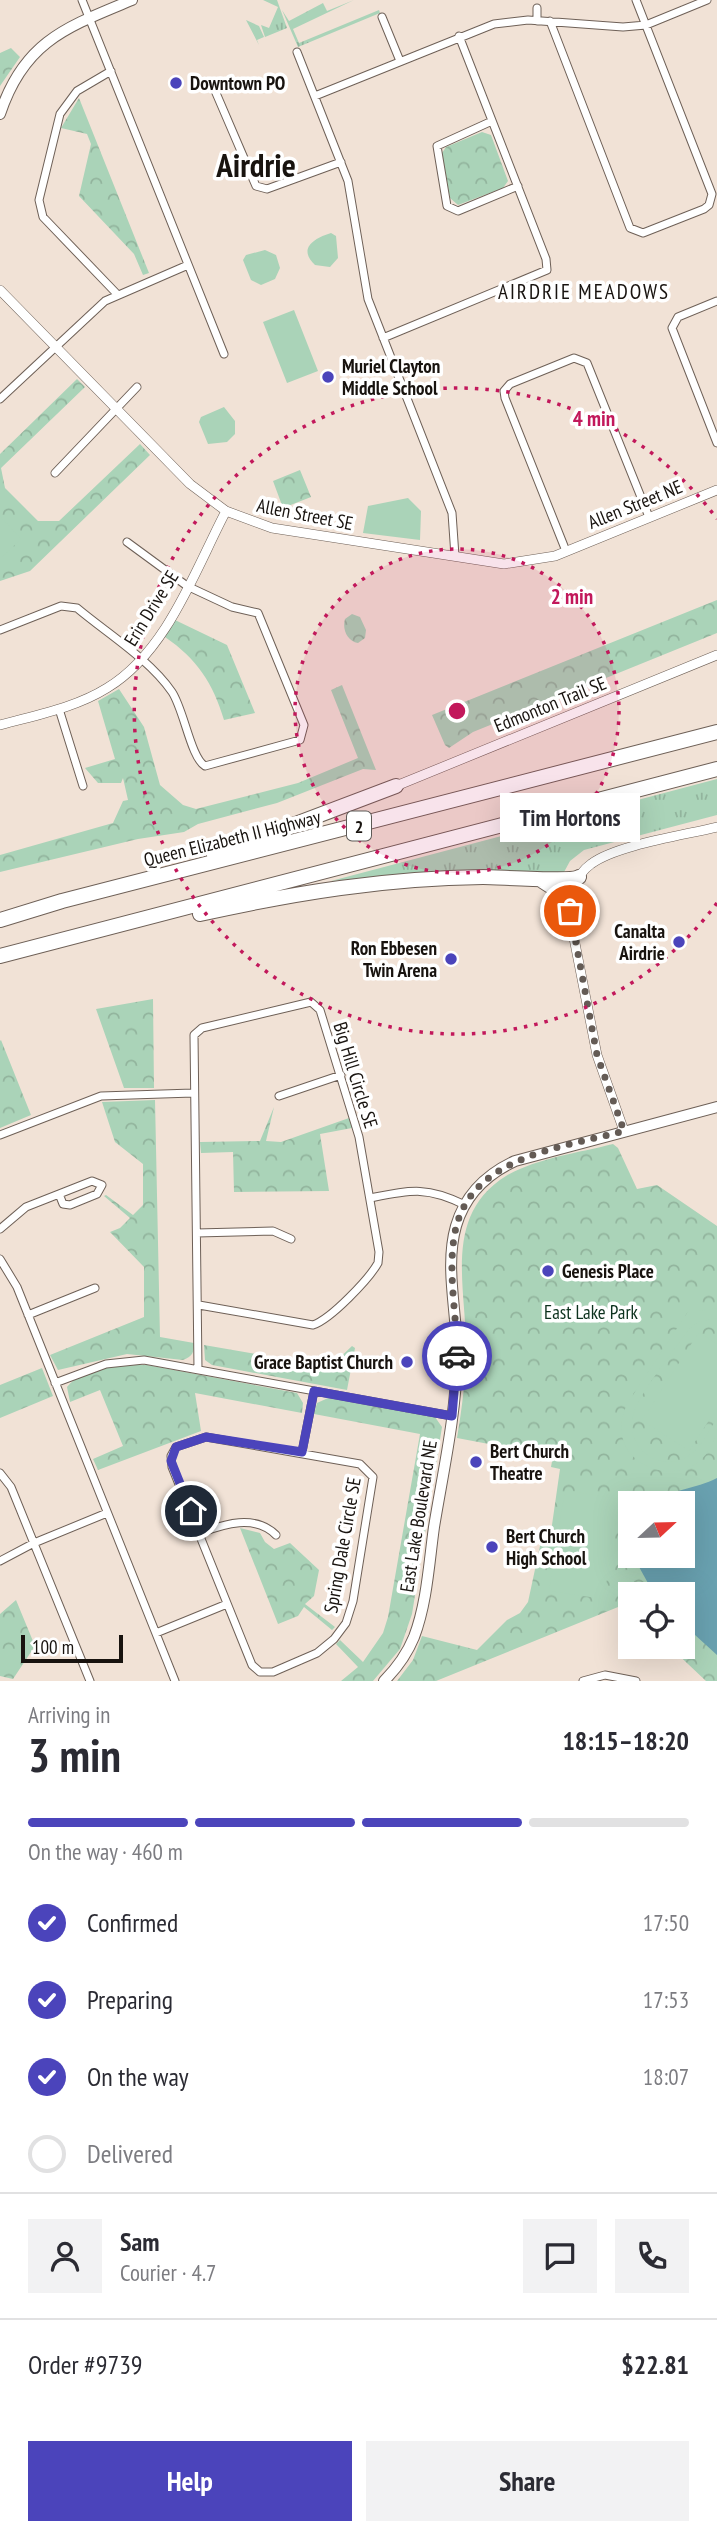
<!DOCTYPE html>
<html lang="en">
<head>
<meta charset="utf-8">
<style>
	body { margin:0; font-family:"PT Sans Narrow",sans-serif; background:#f2f2f3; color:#2b2b33; height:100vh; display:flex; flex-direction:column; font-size:26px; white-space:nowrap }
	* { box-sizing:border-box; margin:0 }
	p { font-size:23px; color:#7c7c81 }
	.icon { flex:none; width:38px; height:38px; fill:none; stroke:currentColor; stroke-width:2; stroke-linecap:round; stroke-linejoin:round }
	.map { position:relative; height:1681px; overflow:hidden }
	.details { display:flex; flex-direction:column; background:#fff; flex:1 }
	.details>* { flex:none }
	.needle { width:46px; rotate:68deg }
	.fabs { position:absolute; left:618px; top:1491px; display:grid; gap:14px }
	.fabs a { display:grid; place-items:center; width:77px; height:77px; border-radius:0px; background:#fff; box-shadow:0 7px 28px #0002; font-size:35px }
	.scale { position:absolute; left:21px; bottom:18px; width:102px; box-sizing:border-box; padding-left:7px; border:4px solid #18130f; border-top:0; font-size:19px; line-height:24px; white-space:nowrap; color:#18130f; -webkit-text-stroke:5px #fff; paint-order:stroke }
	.pin { position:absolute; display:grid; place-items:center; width:60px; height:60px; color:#fff; margin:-30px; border:4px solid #fff; border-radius:50%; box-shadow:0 2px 7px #0007 }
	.courier { position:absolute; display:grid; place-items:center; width:70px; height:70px; margin:-35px; border:5px solid #4b44bb; border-radius:50%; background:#fff; color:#222; box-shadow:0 2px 9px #0007 }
	.bubble { position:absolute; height:49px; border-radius:0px; background:#fff; box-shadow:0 7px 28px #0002; font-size:23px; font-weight:600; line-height:49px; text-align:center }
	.overview em { font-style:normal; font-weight:600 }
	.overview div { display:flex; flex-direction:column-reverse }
	.overview { display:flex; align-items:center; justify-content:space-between; height:119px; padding:0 28px }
	h1 { font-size:46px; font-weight:600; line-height:52px }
	.bar { display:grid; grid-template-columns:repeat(4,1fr); gap:10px 7px; align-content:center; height:84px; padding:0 28px }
	.bar i { height:9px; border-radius:5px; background:#e1e1e2 }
	.bar .active { background:#4b44bb }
	.bar p { grid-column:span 4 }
	.line { display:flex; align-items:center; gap:18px; padding:0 28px; border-top:2px solid #e1e1e2 }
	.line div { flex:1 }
	.round { display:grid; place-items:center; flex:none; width:74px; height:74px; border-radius:0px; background:#f2f2f3 }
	ol { padding:0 28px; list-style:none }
	li { display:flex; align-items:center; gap:21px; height:77px }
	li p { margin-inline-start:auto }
	li .icon { padding:7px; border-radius:50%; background:#4b44bb; color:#fff; stroke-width:4 }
	li:last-child { color:#7c7c81 }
	li i { width:38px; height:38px; border:4px solid #e1e1e2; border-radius:50% }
	.button { display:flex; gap:14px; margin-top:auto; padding:14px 28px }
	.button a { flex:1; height:80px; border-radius:0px; background:#4b44bb; color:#fff; font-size:28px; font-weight:600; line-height:80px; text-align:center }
	.button a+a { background:#f2f2f3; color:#2b2b33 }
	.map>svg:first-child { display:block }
</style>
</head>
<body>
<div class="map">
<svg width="717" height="1681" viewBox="0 0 717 1681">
	<defs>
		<pattern id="grass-tufts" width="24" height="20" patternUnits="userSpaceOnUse" patternTransform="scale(1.75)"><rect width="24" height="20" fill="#aad3b8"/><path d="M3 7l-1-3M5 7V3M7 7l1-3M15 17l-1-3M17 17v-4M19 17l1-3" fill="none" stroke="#92b49d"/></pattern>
		<pattern id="park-crowns" width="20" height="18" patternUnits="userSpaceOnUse" patternTransform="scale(1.75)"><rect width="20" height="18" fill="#aad3b8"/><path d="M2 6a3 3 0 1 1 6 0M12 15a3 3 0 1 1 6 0" fill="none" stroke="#92b49d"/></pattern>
	</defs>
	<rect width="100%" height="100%" fill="#f1e2d6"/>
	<path fill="url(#grass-tufts)" d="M263,0H277L287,28L265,37L261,25L269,28L278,7Z
		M354,0L293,29L299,43L379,10L380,13L298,47L282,10L289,21L323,3L327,11Z
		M246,20L259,26L264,37L257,40L259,45Z
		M717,779V815L584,850L570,861L563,874L424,873L331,881Z"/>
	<path fill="url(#park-crowns)" fill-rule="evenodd" d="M11,48L20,57L0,86V53Z
		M79,98L149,273L143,275L134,254L79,196L91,144L87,134L61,128Z
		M482,132L491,135L508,181L503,188L458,205L450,198L442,153L446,147Z
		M77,379L85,387L1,468L5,488L38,521H59L140,444L150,455L30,571L0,581V454Z
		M300,470L311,497L283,508L273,481Z
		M717,600V633L473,732L449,748L445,745L432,715Z
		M352,614L360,617L366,630L365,638L358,643C347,641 342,629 345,619Z
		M175,620L227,645L255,713L224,720C213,683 197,659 165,637Z
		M342,685L376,770L363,769L277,803L198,824L184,832L138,839L0,872V855L113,823L123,801L128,800L123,778L121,783H98L85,768L115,759L98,701L119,689L144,727L160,785L183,805L196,809L298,783L358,758L331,690Z
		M153,999L154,1088H124L96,1009Z
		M1,1040L31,1115L0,1128V1041Z
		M155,1100L160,1337L194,1343C194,1352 193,1356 183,1360L127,1354L58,1370L50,1355L144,1317V1267L110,1232L120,1228L130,1218L104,1196L106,1195L133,1215L143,1205V1164L115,1142L102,1102Z
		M274,1107L266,1141L281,1142L349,1118L352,1128L320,1134L329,1191L234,1192L233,1152L201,1153L200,1142L260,1141Z
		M613,1144L618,1148L637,1189L657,1185L717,1226V1681H706L670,1647H682V1594H630V1611L623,1605L436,1681H397L413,1660L422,1636L477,1650L507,1620L520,1613L528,1602L543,1532H551L560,1469L551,1467L553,1456L457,1438C462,1408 466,1378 466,1347C466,1286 443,1215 506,1176C537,1158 578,1153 613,1144ZM630,1503H682V1556H630Z
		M204,1345L330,1367L352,1346L355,1348L347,1390L212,1365L205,1360Z
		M147,1365L297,1393L303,1403L302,1413L195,1393L201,1431L98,1470L93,1459L123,1446L100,1390L70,1402L67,1387C84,1366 122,1365 147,1365Z
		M42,1368L53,1396L0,1418V1385Z
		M328,1398L435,1417L442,1427L412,1614L400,1649L373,1681H341L358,1667L336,1644L340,1640L363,1662L383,1633L388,1617L420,1434L314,1414L317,1403Z
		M240,1528L260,1533L265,1542L274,1549L290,1543L319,1570L314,1596L305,1604L335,1627L332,1630L304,1607L298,1616L278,1624Z
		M16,1600L35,1646L13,1679L0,1676V1614Z"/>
	<path fill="#aad3b8" d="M331,233L336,236L338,258L330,267L315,265C297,248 315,238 331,233Z
		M265,250L276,255L280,268L275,279L261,285L251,280L243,260L246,255Z
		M294,310L318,371L287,383L263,322Z
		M224,407L235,421V434L227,442L208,444L199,422L201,417Z
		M408,498L421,511L420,540L363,533L368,506Z
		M0,516L21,539L0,559Z
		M691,1307L698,1311L717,1308V1318L698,1322L688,1330C674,1351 638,1394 633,1416C625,1448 660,1473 687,1457C700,1449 709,1431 717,1418C717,1503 594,1477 627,1404Z
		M699,1332L717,1344V1408L689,1451L642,1420Z
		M565,1490L619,1499L604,1599L549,1591Z"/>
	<path fill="#69a1b0" d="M717,1478V1655L683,1624L682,1594H654L633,1556H682V1503H650C669,1490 696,1489 717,1478Z"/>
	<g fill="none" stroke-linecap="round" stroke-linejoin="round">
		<defs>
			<path id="minor" d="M82,0L224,354
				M382,17L400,61
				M537,21V8
				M550,21L630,228L643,233L704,209L709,205L712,194L636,0
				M297,52L348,181L368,299L452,513L455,556
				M111,71L77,91L60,114L39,200L43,217L116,293
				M213,86L256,186L267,189L341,162
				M315,96L494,24L528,20L623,27L646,25L707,0
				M492,121L437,146L447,206L458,211L518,186
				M717,301L678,317L672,328L717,443
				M383,338L547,270L546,259L459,36
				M0,399L105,301L188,265
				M55,473L137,387
				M566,551L505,398L504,391L510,384L574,358L587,363L649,517
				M0,630L61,606L77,608C108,634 149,659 172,692C184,710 191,758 205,766L300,740L304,725L258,613L232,607L187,586L127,542
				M59,709L83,786
				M279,1096L341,1075
				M0,1135L101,1096L193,1093
				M370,1198C411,1190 427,1186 465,1205
				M0,1229L26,1207L92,1181L102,1185L97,1194L70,1205L63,1204L59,1194
				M197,1233L273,1231L291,1239
				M0,1259L17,1287L175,1681
				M28,1315L95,1288
				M198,1369L194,1035L202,1028L311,1002L320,1010L359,1137L379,1252L378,1263C369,1279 331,1319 313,1325L199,1305
				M55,1383L106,1364L144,1360L452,1416
				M206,1437L360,1464L373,1477L353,1601L346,1623L334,1639L317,1653L273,1672H260L252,1665L172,1467L171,1456L176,1447Z
				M302,1452L314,1391
				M0,1473L11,1487L90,1681
				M200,1533C224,1524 255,1514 276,1535
				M0,1561L34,1543L107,1513
				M156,1633L227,1604
				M583,1681L605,1675L636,1681"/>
			<path id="tertiary" d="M0,290L190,484L226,511L272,528L504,564L555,556L717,490
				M0,725C36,715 75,708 107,688C167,652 195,570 226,511
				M396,786L717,655
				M624,1131L597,1055L570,918C569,898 574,876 591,864C616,845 685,835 717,827"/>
			<path id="secondary" d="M0,114C24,41 67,27 132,0
				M384,1681C397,1668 407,1654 414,1637C427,1603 429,1563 434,1527C443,1472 456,1415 457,1359C458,1315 444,1268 456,1226C465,1195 487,1174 515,1161L717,1107"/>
			<path id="motorway" d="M214,855L396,786
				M541,880L555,889L570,918
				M200,914C294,893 386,878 483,877C499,877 571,882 579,877
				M0,920L62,901L717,732
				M0,956L717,769"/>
		</defs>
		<use href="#minor" stroke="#6e6057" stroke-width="9"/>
		<use href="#tertiary" stroke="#6e6057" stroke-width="10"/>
		<use href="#secondary" stroke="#6e6057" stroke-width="12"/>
		<use href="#motorway" stroke="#6e6057" stroke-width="16"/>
		<use href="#minor" stroke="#fff" stroke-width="7"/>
		<use href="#tertiary" stroke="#fff" stroke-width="9"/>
		<use href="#secondary" stroke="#fff" stroke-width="10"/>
		<use href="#motorway" stroke="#fff" stroke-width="14"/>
	</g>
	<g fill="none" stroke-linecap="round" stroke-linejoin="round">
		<path stroke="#645b55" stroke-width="7" stroke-dasharray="0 12.6" d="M457,1356C457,1317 448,1276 454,1238C465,1157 560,1148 624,1131L597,1055L570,911"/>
		<path stroke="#4b44bb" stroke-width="9" d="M191,1511L171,1461L176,1447L206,1437L302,1452L314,1391L452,1416L457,1356"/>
	</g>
	<circle cx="457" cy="711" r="162" fill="#c2185b" fill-opacity=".12"/>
	<g fill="none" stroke="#c2185b" stroke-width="3.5" stroke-dasharray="3.5 7">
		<circle cx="457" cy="711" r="162"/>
		<path d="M717 903A323 323 0 1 1 717 519"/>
	</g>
	<g fill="#4b44bb" stroke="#fff" stroke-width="2.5">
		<circle cx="176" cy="83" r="7"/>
		<circle cx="328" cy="377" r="7"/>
		<circle cx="679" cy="942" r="7"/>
		<circle cx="451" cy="959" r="7"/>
		<circle cx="548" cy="1271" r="7"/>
		<circle cx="407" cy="1362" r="7"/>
		<circle cx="476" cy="1462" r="7"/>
		<circle cx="492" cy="1547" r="7"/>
	</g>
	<g text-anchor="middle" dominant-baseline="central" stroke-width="7" stroke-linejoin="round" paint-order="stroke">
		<rect fill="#fff" stroke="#5d5a57" stroke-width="2" x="347" y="811.5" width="24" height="29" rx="5"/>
		<g font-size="18" font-weight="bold" fill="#18130f">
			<text x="359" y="826">2</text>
		</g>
		<g font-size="19" font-weight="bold" fill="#18130f" stroke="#fff" text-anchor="start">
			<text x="190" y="83">Downtown PO</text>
			<text x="342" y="366">Muriel Clayton<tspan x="342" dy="22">Middle School</tspan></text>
			<text x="665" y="931" text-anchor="end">Canalta<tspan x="665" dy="22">Airdrie</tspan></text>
			<text x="437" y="948" text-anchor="end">Ron Ebbesen<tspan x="437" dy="22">Twin Arena</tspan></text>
			<text x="562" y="1271">Genesis Place</text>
			<text x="393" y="1362" text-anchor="end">Grace Baptist Church</text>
			<text x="490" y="1451">Bert Church<tspan x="490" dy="22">Theatre</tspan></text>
			<text x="506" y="1536">Bert Church<tspan x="506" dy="22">High School</tspan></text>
		</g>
		<g font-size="19" fill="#18130f" stroke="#fff">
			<text transform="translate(635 504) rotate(-22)">Allen Street NE</text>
			<text transform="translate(305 514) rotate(11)">Allen Street SE</text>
			<text transform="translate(151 608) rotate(-58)">Erin Drive SE</text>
			<text transform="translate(550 704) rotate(-22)">Edmonton Trail SE</text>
			<text transform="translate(232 838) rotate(-14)">Queen Elizabeth II Highway</text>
			<text transform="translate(356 1075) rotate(73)">Big Hill Circle SE</text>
			<text transform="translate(418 1516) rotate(-81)">East Lake Boulevard NE</text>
			<text transform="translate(342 1545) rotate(-80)">Spring Dale Circle SE</text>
		</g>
		<g font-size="19" fill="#0d321e" stroke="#fff">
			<text x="591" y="1312">East Lake Park</text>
		</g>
		<g font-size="21" letter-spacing="2" fill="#18130f" stroke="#fff">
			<text x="584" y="291">AIRDRIE MEADOWS</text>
		</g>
		<g font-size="33" font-weight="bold" fill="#18130f" stroke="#fff">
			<text x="256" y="164">Airdrie</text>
		</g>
	</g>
	<circle cx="457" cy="711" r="10" fill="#c2185b" stroke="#fff" stroke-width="3.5"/>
	<g font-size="21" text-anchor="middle" font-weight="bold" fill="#c2185b" stroke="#fff" stroke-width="7" stroke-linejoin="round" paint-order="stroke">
		<text x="594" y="426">4 min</text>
		<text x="572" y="604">2 min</text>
	</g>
</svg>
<div class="fabs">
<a><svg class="needle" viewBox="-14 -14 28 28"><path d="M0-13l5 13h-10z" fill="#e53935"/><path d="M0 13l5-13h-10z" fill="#7c7c81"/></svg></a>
<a><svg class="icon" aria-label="locate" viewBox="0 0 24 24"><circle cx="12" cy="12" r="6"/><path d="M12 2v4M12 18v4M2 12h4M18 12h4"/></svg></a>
</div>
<div class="scale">100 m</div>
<div class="pin" style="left:570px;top:911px;background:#ea580c"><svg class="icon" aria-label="bag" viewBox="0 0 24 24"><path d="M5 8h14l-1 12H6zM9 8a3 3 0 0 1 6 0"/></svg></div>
<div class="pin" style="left:191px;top:1511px;background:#1f2937"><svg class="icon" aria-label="home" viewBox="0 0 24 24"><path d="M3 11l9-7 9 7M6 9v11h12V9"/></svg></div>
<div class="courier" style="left:457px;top:1356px"><svg class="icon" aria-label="car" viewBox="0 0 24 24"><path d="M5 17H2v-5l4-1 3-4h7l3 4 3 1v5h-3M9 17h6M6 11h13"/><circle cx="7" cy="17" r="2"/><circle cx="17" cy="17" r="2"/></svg></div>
<div class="bubble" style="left:500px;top:793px;width:140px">Tim Hortons</div>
</div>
<section class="details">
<div class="overview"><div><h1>3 min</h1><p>Arriving in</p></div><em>18:15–18:20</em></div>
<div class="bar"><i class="active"></i><i class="active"></i><i class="active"></i><i></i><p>On the way · 460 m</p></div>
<ol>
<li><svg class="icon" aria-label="check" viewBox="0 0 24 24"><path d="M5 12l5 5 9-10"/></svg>Confirmed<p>17:50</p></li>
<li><svg class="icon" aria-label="check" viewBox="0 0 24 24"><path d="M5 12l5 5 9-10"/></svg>Preparing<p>17:53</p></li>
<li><svg class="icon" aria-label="check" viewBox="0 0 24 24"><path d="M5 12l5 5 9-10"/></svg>On the way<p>18:07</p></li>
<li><i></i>Delivered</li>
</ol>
<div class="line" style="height:126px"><a class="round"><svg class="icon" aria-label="person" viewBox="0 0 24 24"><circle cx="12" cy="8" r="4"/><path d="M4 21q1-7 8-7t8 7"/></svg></a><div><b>Sam</b><p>Courier · 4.7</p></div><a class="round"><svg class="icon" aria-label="chat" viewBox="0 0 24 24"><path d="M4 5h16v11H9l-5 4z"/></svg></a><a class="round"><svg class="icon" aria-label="phone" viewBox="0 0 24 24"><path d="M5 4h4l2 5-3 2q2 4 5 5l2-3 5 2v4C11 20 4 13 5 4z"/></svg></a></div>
<div class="line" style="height:91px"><div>Order #9739</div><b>$22.81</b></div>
<div class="button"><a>Help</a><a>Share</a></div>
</section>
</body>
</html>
